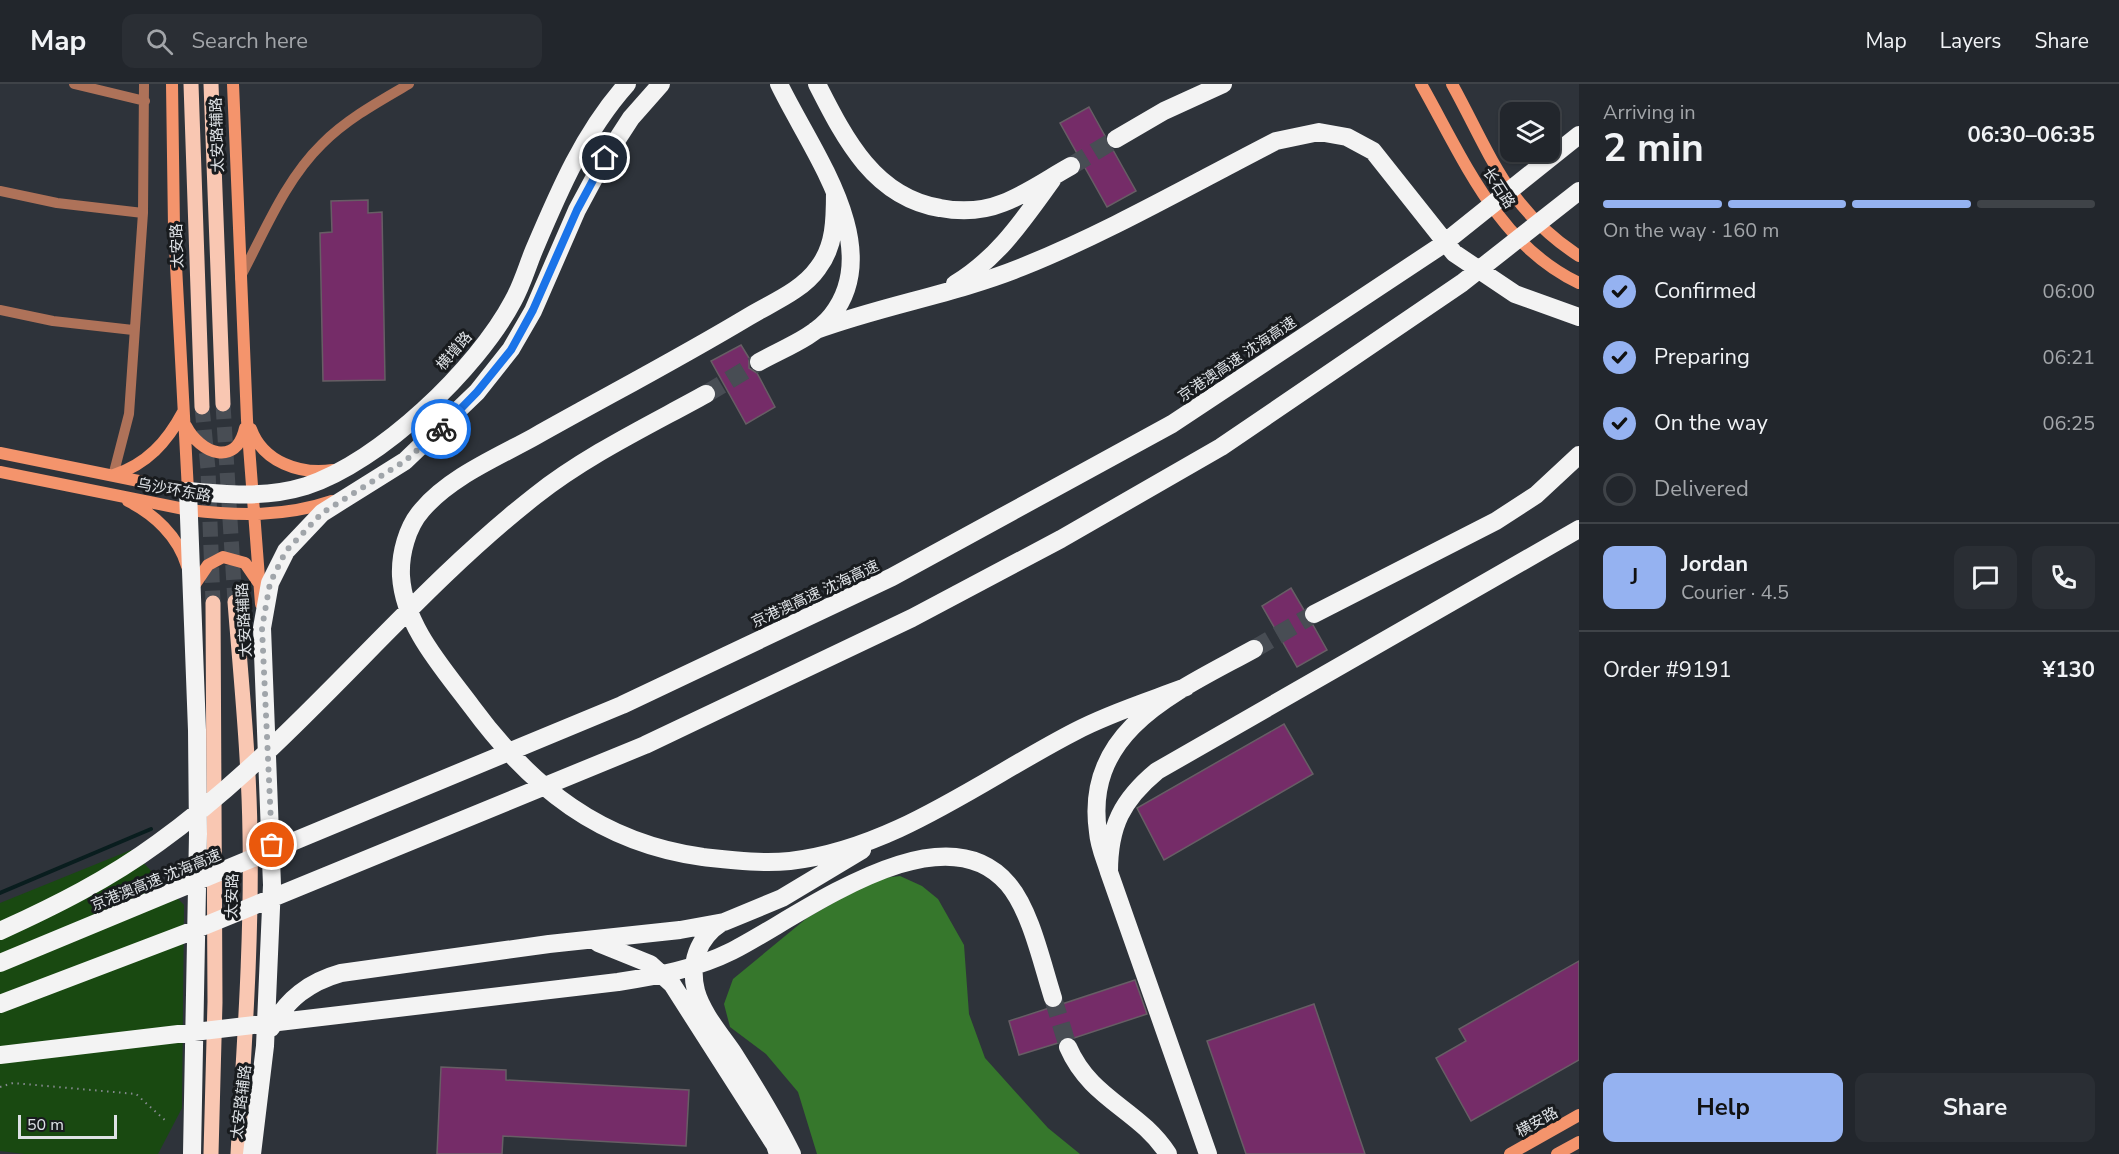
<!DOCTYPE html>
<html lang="en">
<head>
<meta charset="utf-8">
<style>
	body { margin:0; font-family:"Nunito Sans","Noto Sans SC",sans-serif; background:#2a2e34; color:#f1f3f6; height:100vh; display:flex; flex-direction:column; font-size:22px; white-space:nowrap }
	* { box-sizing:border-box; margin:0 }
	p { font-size:20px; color:#a2a5a9 }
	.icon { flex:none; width:33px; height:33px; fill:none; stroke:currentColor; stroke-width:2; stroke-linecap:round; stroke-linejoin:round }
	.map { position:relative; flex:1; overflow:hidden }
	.details { display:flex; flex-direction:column; background:#22262c; width:540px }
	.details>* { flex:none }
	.buttons { position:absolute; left:1500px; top:18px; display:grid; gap:12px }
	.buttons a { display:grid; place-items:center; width:60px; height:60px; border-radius:12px; background:#22262c; box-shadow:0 2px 4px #0004,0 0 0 2px #3f4348; font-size:30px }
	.scale { position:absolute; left:18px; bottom:15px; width:99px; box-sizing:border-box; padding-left:6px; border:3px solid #dee2e6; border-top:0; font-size:16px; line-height:21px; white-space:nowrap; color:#dee2e6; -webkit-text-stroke:4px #181b1e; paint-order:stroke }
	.pin { position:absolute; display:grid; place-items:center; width:51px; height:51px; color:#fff; margin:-26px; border:3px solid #fff; border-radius:50%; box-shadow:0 2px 6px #0007 }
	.courier { position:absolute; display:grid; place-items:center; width:60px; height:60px; margin:-30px; border:4px solid #1a73e8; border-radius:50%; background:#fff; color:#222; box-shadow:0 2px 8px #0007 }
	.overview em { font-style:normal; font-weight:700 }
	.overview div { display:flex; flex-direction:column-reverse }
	.overview { display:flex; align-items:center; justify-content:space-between; height:102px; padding:0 24px }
	h1 { font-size:39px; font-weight:700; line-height:45px }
	.bar { display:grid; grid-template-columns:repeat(4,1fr); gap:9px 6px; align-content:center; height:72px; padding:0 24px }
	.bar i { height:8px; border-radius:4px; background:#3f4348 }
	.bar .active { background:#95b2f1 }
	.bar p { grid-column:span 4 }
	.line { display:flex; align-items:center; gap:15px; padding:0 24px; border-top:2px solid #3f4348 }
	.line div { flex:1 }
	.round { display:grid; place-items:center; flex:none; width:63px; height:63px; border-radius:12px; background:#2a2e34 }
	ol { padding:0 24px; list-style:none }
	li { display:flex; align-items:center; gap:18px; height:66px }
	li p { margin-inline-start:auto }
	li .icon { padding:6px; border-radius:50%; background:#95b2f1; color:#111; stroke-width:4 }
	li:last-child { color:#a2a5a9 }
	li i { width:33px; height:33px; border:3px solid #3f4348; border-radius:50% }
	.cta { display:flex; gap:12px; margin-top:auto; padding:12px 24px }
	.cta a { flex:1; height:69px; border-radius:12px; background:#95b2f1; color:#111; font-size:24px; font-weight:700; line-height:69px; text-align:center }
	.cta a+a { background:#2a2e34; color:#f1f3f6 }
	header { display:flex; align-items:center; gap:36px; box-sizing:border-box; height:84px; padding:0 30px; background:#22262c; border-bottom:2px solid #3f4348 }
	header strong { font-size:28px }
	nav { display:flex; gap:33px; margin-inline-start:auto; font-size:21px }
	.search { width:420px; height:54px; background:#2a2e34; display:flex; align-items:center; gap:15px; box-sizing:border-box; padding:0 21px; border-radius:12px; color:#a2a5a9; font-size:22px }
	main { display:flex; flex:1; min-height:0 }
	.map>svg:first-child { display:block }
</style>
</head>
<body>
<header>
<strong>Map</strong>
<div class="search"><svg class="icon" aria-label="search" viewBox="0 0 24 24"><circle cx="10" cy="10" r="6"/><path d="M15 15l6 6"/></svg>Search here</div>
<nav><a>Map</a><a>Layers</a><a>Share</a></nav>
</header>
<main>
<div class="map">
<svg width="1579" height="1070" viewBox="0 0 1579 1070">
	<rect width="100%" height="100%" fill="#2e333a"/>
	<path fill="#194911" d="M131,766L184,821L182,1024L158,1070H25L0,1067V819Z"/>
	<path fill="#36772c" d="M900,792L922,802L938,815L964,861L969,930L985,974L1048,1044L1080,1070H817L798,1008L766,970L730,943L724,920L733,895L807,834L875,795Z"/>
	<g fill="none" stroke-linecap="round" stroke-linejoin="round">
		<path stroke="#091d1e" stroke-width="4" d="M0,809L151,745"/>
	</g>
	<path fill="#752c68" stroke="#675e65" stroke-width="1.5" d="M1089,23L1105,52L1106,60L1113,66L1136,107L1107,123L1060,39Z
		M368,116V129L382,128L385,296L323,297L320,149L332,148L331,117Z
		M741,261L749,274V284L757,289L775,323L746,340L711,277Z
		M1291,504L1304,526V536L1313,541L1327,566L1297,583L1262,522Z
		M1284,640L1313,690L1164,776L1137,724Z
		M1579,877V976L1471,1037L1436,974L1466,957L1459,945Z
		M1135,896L1147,930L1074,954L1063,953L1058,959L1019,971L1009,937L1049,924L1057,925L1062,920Z
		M1314,920L1365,1070H1246L1207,957Z
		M441,983L506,986V996L689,1006L686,1062L503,1052L502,1070H437Z"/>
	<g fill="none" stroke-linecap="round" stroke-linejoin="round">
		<path stroke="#484d54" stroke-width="15" stroke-dasharray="15 8" stroke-linecap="butt" d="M223,320L235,518
			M202,323L208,385L213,519"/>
		<path stroke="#484d54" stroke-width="18" stroke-dasharray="18 9" stroke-linecap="butt" d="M1071,82L1116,55
			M706,310L759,278
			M1254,565L1314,530
			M1053,914L1068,963"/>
		<path stroke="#858a8f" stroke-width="2" stroke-dasharray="1.5 4.5" stroke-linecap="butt" d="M0,1003L13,999L136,1010L166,1037"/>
		<path stroke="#ae7259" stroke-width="10" d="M74,0L145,17
			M0,107L57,119L143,129
			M240,194C264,149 285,96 322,60C347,35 378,18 409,0
			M0,226L53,237L133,246
			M113,392L129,330L143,129L144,0"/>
		<path stroke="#f4946c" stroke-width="12" d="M233,0L247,336L261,520
			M1421,0C1463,74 1498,161 1579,199
			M1452,0C1491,71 1507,125 1579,172
			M186,342C200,369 236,384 245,344
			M251,345C263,378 300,391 333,386
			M0,369L188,407L174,144L172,0
			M0,388L189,426C238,432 285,433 332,417
			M114,391C147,380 167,358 183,328
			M128,417C154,430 178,452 187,482
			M193,503L208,481L223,473L245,479L258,498
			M1510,1070L1579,1031
			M1557,1070L1579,1058"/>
		<path stroke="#f9c7b2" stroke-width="15" d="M191,0L202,323
			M211,0L223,320
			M235,518C241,595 249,673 250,750C252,857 244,963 238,1070
			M211,1070L215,918L213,519"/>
		<path stroke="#f3f3f3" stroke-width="18" d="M817,0C845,55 874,113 940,124C961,128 983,127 1003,119C1027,110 1049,94 1071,82
			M1116,55L1164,27L1223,0
			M835,108C835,135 835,162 818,184C802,207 771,219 748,233C678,275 605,313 534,353C496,374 450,393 422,426C407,443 400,470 401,492C404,542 443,584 472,623C531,703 600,759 703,773C731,776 761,780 790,777C895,765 984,694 1076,647C1110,629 1149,617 1186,603
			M955,200C998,174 1023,136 1052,96
			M816,246C884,221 955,210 1022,183C1109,148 1192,100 1276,57L1319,48L1347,53L1373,67L1454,169L1515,210L1579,233
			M759,278C782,265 815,253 832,231C886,162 810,65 779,0
			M1314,530L1496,437L1536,411L1579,371
			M1109,788C1109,742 1122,716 1157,687L1579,445
			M721,839C698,854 689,879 696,907C702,929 721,951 734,970C755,1003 775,1035 792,1070
			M0,847C55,822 109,795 158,759C297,659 401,517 535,412C587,371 648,342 706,310
			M598,859L650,880L672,900L775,1061L778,1070
			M0,879L622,621L892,493L1172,340L1439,163L1579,51
			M0,920L192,847L645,661L912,534L1061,455L1221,363L1462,199L1579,107
			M271,944C287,915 309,898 341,889L549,860L680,846L724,838L782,814L862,766
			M1068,963C1091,1016 1139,1025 1168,1070
			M0,971L618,898C657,892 696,885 732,867C798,834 941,721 1008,800C1031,827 1042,880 1053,914
			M192,1070L198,750L197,646L188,407C228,411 267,414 306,402C380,378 477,285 513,217C522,201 527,183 534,166C559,107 584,48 627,0
			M252,1070L265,962L272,801L262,544L270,499L286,467L322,429L405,377L477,308L511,265L533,227L577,126L605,74L631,34L661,0
			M1208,1070L1109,788C1105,775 1099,762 1098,748C1083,645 1178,607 1254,565"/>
	</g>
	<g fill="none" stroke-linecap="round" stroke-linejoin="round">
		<path stroke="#a0a5aa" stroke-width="6" stroke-dasharray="0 10.8" d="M272,761L262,544L270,499L286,467L322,429L405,377L441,345"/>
		<path stroke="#1a73e8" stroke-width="8" d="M441,345L477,308L511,266L533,226L577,126L605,74"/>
	</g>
	<g text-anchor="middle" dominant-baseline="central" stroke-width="6" stroke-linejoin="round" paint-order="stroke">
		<g font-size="15" fill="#dee2e6" stroke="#181b1e">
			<text transform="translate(217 51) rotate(-92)">太安路辅路</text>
			<text transform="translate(1499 104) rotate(57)">长石路</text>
			<text transform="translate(177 162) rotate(-92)">太安路</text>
			<text transform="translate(454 267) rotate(-49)">横增路</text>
			<text transform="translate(1237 275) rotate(-34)">京港澳高速 沈海高速</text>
			<text transform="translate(174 406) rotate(10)">乌沙环东路</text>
			<text transform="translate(815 510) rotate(-25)">京港澳高速 沈海高速</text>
			<text transform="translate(244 536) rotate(-93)">太安路辅路</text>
			<text transform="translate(156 796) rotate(-22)">京港澳高速 沈海高速</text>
			<text transform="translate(232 812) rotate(-89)">太安路</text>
			<text transform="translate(241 1018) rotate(-83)">太安路辅路</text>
			<text transform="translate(1537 1038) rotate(-29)">横安路</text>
		</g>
	</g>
</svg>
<div class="buttons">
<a><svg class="icon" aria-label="layers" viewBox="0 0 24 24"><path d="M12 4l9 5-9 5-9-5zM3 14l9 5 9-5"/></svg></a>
</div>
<div class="scale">50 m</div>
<div class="pin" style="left:272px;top:761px;background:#ea580c"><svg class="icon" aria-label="bag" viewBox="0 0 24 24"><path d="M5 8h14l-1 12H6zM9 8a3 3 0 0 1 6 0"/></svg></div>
<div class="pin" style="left:605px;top:74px;background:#1f2937"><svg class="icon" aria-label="home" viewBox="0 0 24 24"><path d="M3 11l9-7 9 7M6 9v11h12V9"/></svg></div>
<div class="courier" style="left:441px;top:345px"><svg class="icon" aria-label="bike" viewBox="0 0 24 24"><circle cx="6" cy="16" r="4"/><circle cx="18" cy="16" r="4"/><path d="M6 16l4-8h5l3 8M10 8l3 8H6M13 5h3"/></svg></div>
</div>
<section class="details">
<div class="overview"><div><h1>2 min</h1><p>Arriving in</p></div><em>06:30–06:35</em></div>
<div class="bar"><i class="active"></i><i class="active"></i><i class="active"></i><i></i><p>On the way · 160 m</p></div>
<ol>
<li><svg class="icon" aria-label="check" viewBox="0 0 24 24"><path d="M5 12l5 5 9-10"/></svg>Confirmed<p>06:00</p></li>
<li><svg class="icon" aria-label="check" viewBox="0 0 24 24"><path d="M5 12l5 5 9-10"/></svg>Preparing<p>06:21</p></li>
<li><svg class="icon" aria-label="check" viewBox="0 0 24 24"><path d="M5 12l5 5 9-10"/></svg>On the way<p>06:25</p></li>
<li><i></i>Delivered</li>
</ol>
<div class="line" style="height:108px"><b class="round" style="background:#95b2f1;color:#111">J</b><div><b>Jordan</b><p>Courier · 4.5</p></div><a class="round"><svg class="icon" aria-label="chat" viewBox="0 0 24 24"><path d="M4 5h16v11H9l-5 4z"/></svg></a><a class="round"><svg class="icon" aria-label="phone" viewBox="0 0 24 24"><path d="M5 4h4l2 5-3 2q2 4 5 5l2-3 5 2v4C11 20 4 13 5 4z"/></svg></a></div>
<div class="line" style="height:78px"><div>Order #9191</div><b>¥130</b></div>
<div class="cta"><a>Help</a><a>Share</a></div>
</section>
</main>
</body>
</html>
